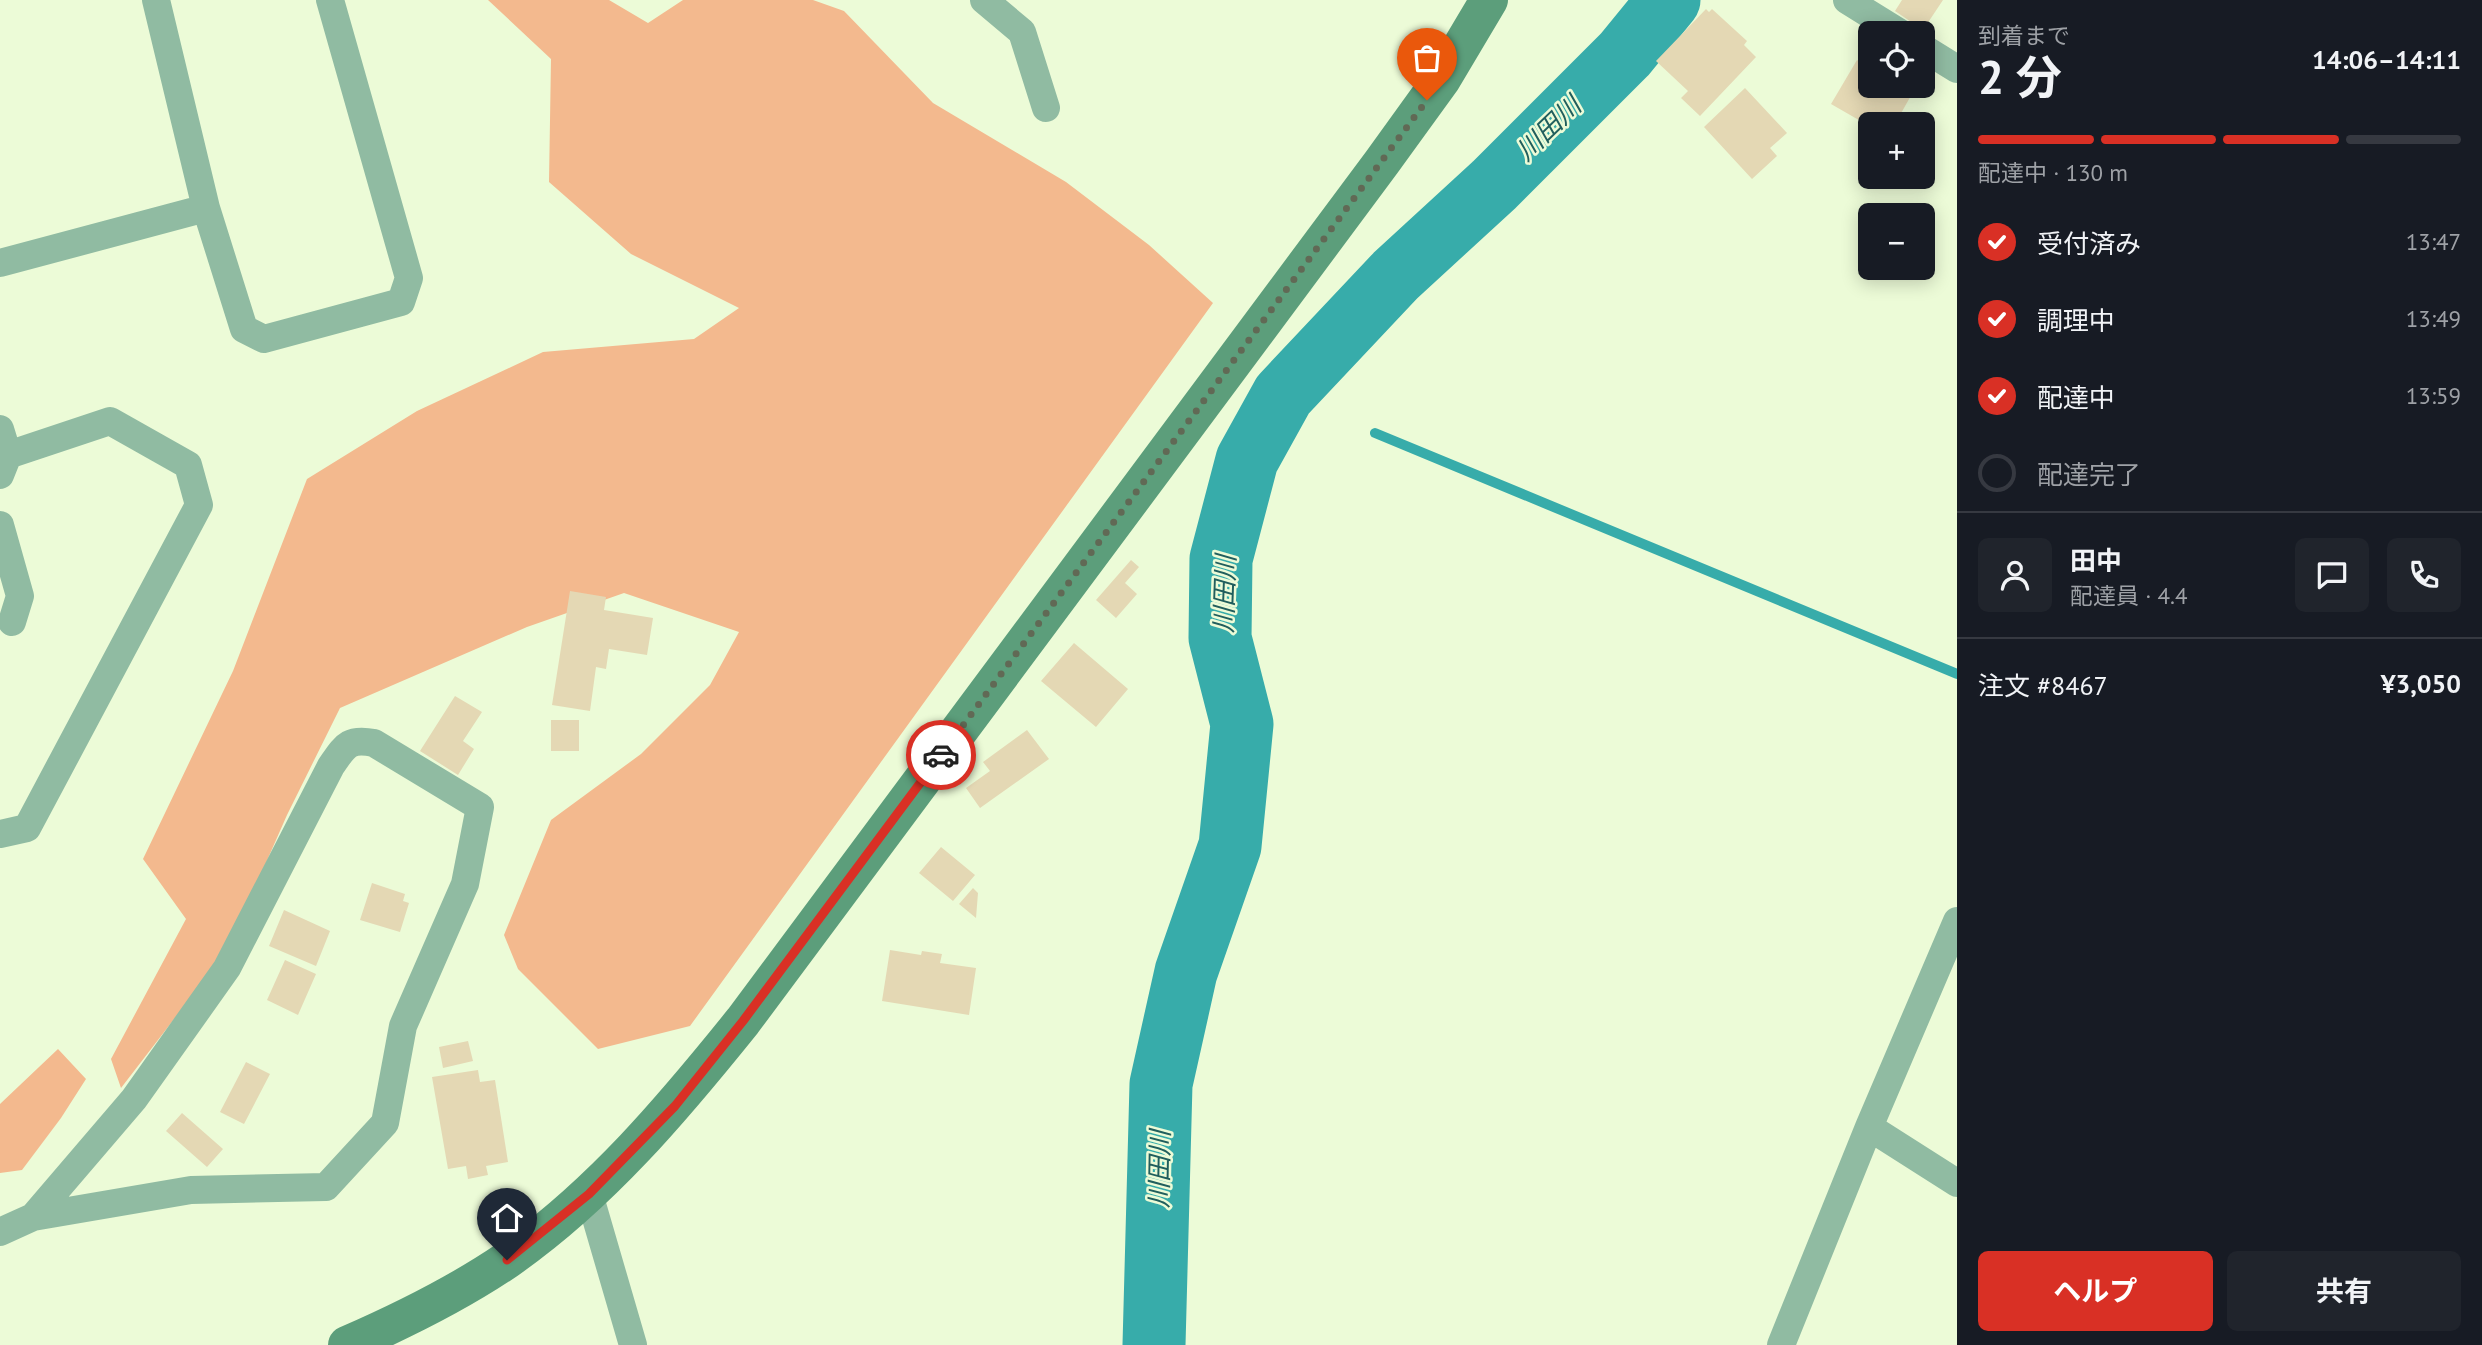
<!DOCTYPE html>
<html lang="ja">
<head>
<meta charset="utf-8">
<style>
	body { margin:0; font-family:"PT Sans","Noto Sans JP",sans-serif; background:#20242c; color:#f1f3f6; height:100vh; display:flex; flex-direction:column; font-size:26px; white-space:nowrap }
	* { box-sizing:border-box; margin:0 }
	p { font-size:23px; color:#9ea1a6 }
	.icon { flex:none; width:38px; height:38px; fill:none; stroke:currentColor; stroke-width:2; stroke-linecap:round; stroke-linejoin:round }
	.map { position:relative; flex:1; overflow:hidden }
	.drawer { display:flex; flex-direction:column; background:#171b24; width:525px }
	.drawer>* { flex:none }
	.fabs { position:absolute; left:1858px; top:21px; display:grid; gap:14px }
	.fabs a { display:grid; place-items:center; width:77px; height:77px; border-radius:10px; background:#171b24; box-shadow:0 4px 18px #0003; font-size:35px }
	.pin { position:absolute; display:grid; place-items:center; width:60px; height:60px; color:#fff; margin:-72px -30px; border-radius:50% 50% 50% 0; rotate:-45deg; box-shadow:0 0 7px #0007 }
	.pin .icon { rotate:45deg }
	.courier { position:absolute; display:grid; place-items:center; width:70px; height:70px; margin:-35px; border:5px solid #d93025; border-radius:50%; background:#fff; color:#222; box-shadow:0 2px 9px #0007 }
	.headline em { font-style:normal; font-weight:700 }
	.headline div { display:flex; flex-direction:column-reverse }
	.headline { display:flex; align-items:center; justify-content:space-between; height:119px; padding:0 21px }
	h1 { font-size:46px; font-weight:700; line-height:52px }
	.bar { display:grid; grid-template-columns:repeat(4,1fr); gap:10px 7px; align-content:center; height:84px; padding:0 21px }
	.bar i { height:9px; border-radius:5px; background:#363941 }
	.bar .active { background:#d93025 }
	.bar p { grid-column:span 4 }
	.line { display:flex; align-items:center; gap:18px; padding:0 21px; border-top:2px solid #363941 }
	.line div { flex:1 }
	.round { display:grid; place-items:center; flex:none; width:74px; height:74px; border-radius:10px; background:#20242c }
	ol { padding:0 21px; list-style:none }
	li { display:flex; align-items:center; gap:21px; height:77px }
	li p { margin-inline-start:auto }
	li .icon { padding:7px; border-radius:50%; background:#d93025; color:#fff; stroke-width:4 }
	li:last-child { color:#9ea1a6 }
	li i { width:38px; height:38px; border:4px solid #363941; border-radius:50% }
	.button { display:flex; gap:14px; margin-top:auto; padding:14px 21px }
	.button a { flex:1; height:80px; border-radius:10px; background:#d93025; color:#fff; font-size:28px; font-weight:700; line-height:80px; text-align:center }
	.button a+a { background:#20242c; color:#f1f3f6 }
	main { display:flex; flex:1; min-height:0 }
	.map>svg:first-child { display:block }
</style>
</head>
<body>
<main>
<div class="map">
<svg width="1957" height="1345" viewBox="0 0 1957 1345">
	<rect width="100%" height="100%" fill="#ecfbd7"/>
	<path fill="#f3b98e" d="M488,0H609L648,23L683,0H813L844,11L933,103L1066,182L1149,245L1213,303L690,1026L598,1049L518,969L504,935L551,820L641,754L710,685L739,632L624,593L527,627L340,708L287,815L228,949L121,1088L111,1059L186,919L143,859L233,671L307,479L417,411L543,352L694,339L739,308L631,254L549,182L551,59Z
		M58,1049L86,1079L61,1118L22,1170L0,1173V1104Z"/>
	<g fill="none" stroke-linecap="round" stroke-linejoin="round">
		<path stroke="#37acaa" stroke-width="10" d="M1375,433L1957,674"/>
		<path stroke="#37acaa" stroke-width="63" d="M1154,1345L1161,1084L1186,972L1230,846L1242,724L1220,638L1221,559L1247,460L1283,395L1396,275L1494,185L1625,54L1669,0"/>
	</g>
	<path fill="#e4d8b4" d="M1902,0H1943L1923,30L1895,11Z
		M1706,9L1709,12L1712,9L1747,41L1744,45L1756,57L1700,116L1681,98L1688,91L1656,61Z
		M1857,60L1871,68V86H1902L1913,92L1895,124H1871V127L1831,104Z
		M1745,88L1787,133L1770,148L1777,156L1752,179L1704,127Z
		M1131,560L1139,567L1125,583L1137,594L1116,618L1096,600Z
		M570,591L606,597L604,610L653,618L647,655L609,649L606,669L596,667L590,711L552,705Z
		M1074,643L1128,689L1096,727L1041,681Z
		M455,696L482,712L463,741L474,749L458,775L420,751Z
		M551,720H579V751H551Z
		M1027,730L1049,759L980,808L966,788L990,771L983,762Z
		M941,847L975,875L953,901L919,873Z
		M372,883L405,894L403,901L409,903L400,932L360,920Z
		M973,888L978,893L976,918L959,904Z
		M284,910L330,931L316,966L269,946Z
		M890,950L921,955L922,951L942,954L940,963L976,968L969,1015L882,1001Z
		M285,960L316,974L298,1015L267,1000Z
		M468,1041L473,1061L443,1068L439,1047Z
		M246,1062L270,1074L244,1124L220,1112Z
		M478,1070L480,1082L495,1080L508,1162L486,1166L488,1175L468,1179L466,1166L448,1169L432,1077Z
		M182,1113L223,1149L207,1167L166,1131Z"/>
	<g fill="none" stroke-linecap="round" stroke-linejoin="round">
		<path stroke="#90bba2" stroke-width="28" d="M156,0L206,208L244,329L264,339L401,302L409,278L330,0
			M984,0L1022,32L1046,108
			M1847,0L1900,33
			M1923,48L1957,69
			M0,263L206,208
			M0,429L8,455L0,475
			M0,525L20,596L12,622
			M0,834L27,828L199,505L188,465L110,421L8,455
			M1869,1127L1957,1183
			M589,1194L633,1345
			M0,1232L33,1217L191,1190L326,1187L385,1123L403,1026L465,884L480,807L374,743C348,738 345,746 331,766L227,968L134,1099L33,1217
			M1781,1345L1869,1127L1957,921"/>
		<path stroke="#5c9e7b" stroke-width="38" d="M347,1345C402,1321 457,1294 507,1260C600,1195 673,1108 743,1021L1382,162L1442,79L1489,0"/>
	</g>
	<g fill="none" stroke-linecap="round" stroke-linejoin="round">
		<path stroke="#616955" stroke-width="7" stroke-dasharray="0 12.6" d="M941,755L1427,100"/>
		<path stroke="#d93025" stroke-width="9" d="M507,1260L589,1194L675,1106L743,1021L941,755"/>
	</g>
	<g text-anchor="middle" dominant-baseline="central" stroke-width="5" stroke-linejoin="round" paint-order="stroke">
		<g font-size="26" font-style="italic" fill="#205e5d" stroke="#ecfbd7">
			<text transform="translate(1548 128) rotate(-44)">川田川</text>
			<text transform="translate(1224 594) rotate(-88)">川田川</text>
			<text transform="translate(1159 1169) rotate(-89)">川田川</text>
		</g>
	</g>
</svg>
<div class="fabs">
<a><svg class="icon" aria-label="locate" viewBox="0 0 24 24"><circle cx="12" cy="12" r="6"/><path d="M12 2v4M12 18v4M2 12h4M18 12h4"/></svg></a>
<a>+</a>
<a>−</a>
</div>
<div class="pin" style="left:1427px;top:100px;background:#ea580c"><svg class="icon" aria-label="bag" viewBox="0 0 24 24"><path d="M5 8h14l-1 12H6zM9 8a3 3 0 0 1 6 0"/></svg></div>
<div class="pin" style="left:507px;top:1260px;background:#1f2937"><svg class="icon" aria-label="home" viewBox="0 0 24 24"><path d="M3 11l9-7 9 7M6 9v11h12V9"/></svg></div>
<div class="courier" style="left:941px;top:755px"><svg class="icon" aria-label="car" viewBox="0 0 24 24"><path d="M5 17H2v-5l4-1 3-4h7l3 4 3 1v5h-3M9 17h6M6 11h13"/><circle cx="7" cy="17" r="2"/><circle cx="17" cy="17" r="2"/></svg></div>
</div>
<section class="drawer">
<div class="headline"><div><h1>2 分</h1><p>到着まで</p></div><em>14:06–14:11</em></div>
<div class="bar"><i class="active"></i><i class="active"></i><i class="active"></i><i></i><p>配達中 · 130 m</p></div>
<ol>
<li><svg class="icon" aria-label="check" viewBox="0 0 24 24"><path d="M5 12l5 5 9-10"/></svg>受付済み<p>13:47</p></li>
<li><svg class="icon" aria-label="check" viewBox="0 0 24 24"><path d="M5 12l5 5 9-10"/></svg>調理中<p>13:49</p></li>
<li><svg class="icon" aria-label="check" viewBox="0 0 24 24"><path d="M5 12l5 5 9-10"/></svg>配達中<p>13:59</p></li>
<li><i></i>配達完了</li>
</ol>
<div class="line" style="height:126px"><a class="round"><svg class="icon" aria-label="person" viewBox="0 0 24 24"><circle cx="12" cy="8" r="4"/><path d="M4 21q1-7 8-7t8 7"/></svg></a><div><b>田中</b><p>配達員 · 4.4</p></div><a class="round"><svg class="icon" aria-label="chat" viewBox="0 0 24 24"><path d="M4 5h16v11H9l-5 4z"/></svg></a><a class="round"><svg class="icon" aria-label="phone" viewBox="0 0 24 24"><path d="M5 4h4l2 5-3 2q2 4 5 5l2-3 5 2v4C11 20 4 13 5 4z"/></svg></a></div>
<div class="line" style="height:91px"><div>注文 #8467</div><b>¥3,050</b></div>
<div class="button"><a>ヘルプ</a><a>共有</a></div>
</section>
</main>
</body>
</html>
